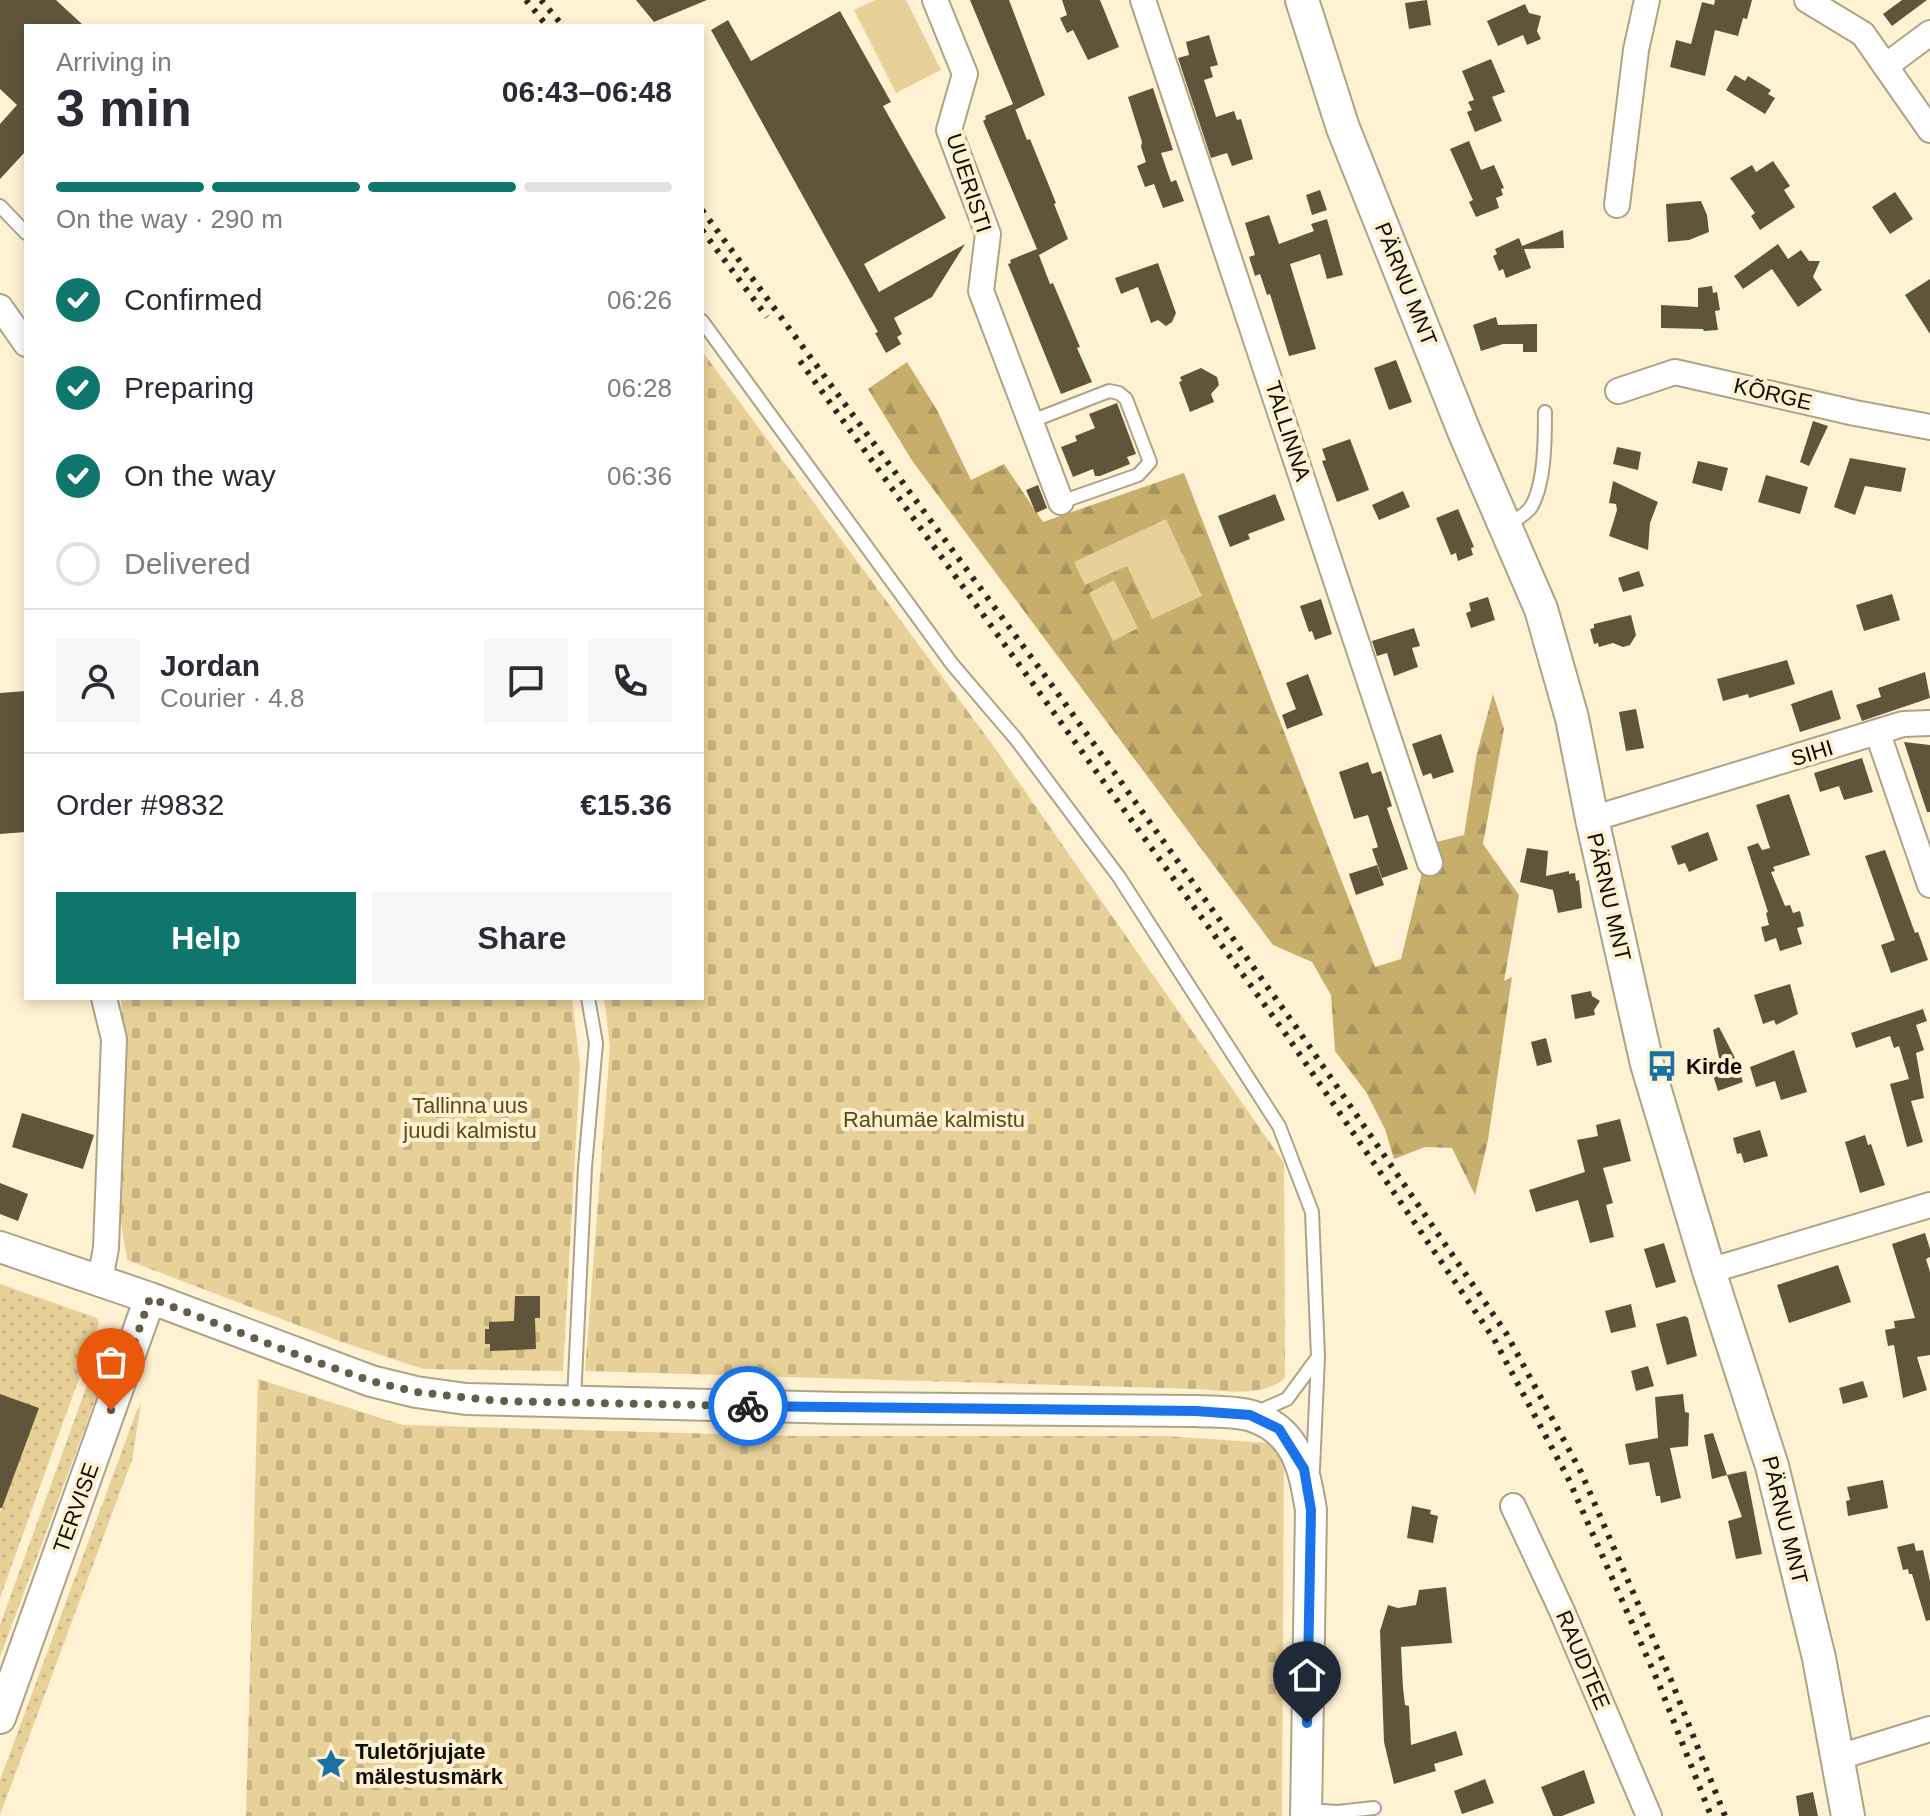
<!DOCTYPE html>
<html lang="en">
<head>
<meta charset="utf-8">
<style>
	body { margin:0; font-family:Arial,sans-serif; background:#f7f7f7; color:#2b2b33; height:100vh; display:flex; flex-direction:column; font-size:30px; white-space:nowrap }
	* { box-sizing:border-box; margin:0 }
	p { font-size:26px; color:#7c7c81 }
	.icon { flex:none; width:44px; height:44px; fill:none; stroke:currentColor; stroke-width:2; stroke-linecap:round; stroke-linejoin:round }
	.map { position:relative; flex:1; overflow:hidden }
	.side { position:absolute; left:24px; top:24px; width:680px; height:976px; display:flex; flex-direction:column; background:#fff; border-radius:0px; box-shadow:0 4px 12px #0003 }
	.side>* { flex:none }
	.pin { position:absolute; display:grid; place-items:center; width:68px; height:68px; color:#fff; margin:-82px -34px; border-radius:50% 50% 50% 0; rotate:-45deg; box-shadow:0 0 8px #0007 }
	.pin .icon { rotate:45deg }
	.courier { position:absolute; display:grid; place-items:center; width:80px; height:80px; margin:-40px; border:6px solid #1a73e8; border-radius:50%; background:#fff; color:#222; box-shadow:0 2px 10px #0007 }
	.head em { font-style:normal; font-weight:800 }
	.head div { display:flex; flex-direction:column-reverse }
	.head { display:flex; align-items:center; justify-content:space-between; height:136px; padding:0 32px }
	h1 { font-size:52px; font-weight:800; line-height:60px }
	.bar { display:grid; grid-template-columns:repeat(4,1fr); gap:12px 8px; align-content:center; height:96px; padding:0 32px }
	.bar i { height:10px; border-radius:6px; background:#e1e1e2 }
	.bar .current { background:#0f766e }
	.bar p { grid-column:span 4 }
	.line { display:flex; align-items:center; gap:20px; padding:0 32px; border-top:2px solid #e1e1e2 }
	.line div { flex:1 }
	.round { display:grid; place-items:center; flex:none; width:84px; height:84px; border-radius:0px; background:#f7f7f7 }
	ol { padding:0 32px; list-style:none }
	li { display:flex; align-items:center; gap:24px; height:88px }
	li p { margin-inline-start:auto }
	li .icon { padding:8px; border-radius:50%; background:#0f766e; color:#fff; stroke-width:4 }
	li:last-child { color:#7c7c81 }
	li i { width:44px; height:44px; border:4px solid #e1e1e2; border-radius:50% }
	.primary-button { display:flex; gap:16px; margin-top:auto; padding:16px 32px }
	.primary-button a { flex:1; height:92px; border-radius:0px; background:#0f766e; color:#fff; font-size:32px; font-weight:800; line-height:92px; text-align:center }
	.primary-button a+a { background:#f7f7f7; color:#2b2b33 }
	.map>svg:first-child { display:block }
</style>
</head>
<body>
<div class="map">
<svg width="1930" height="1816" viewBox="0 0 1930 1816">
	<defs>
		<pattern id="grass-dots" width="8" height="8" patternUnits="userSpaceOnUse" patternTransform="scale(2)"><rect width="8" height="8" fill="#e8d198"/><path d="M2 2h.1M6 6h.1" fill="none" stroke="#c6b281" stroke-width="1.8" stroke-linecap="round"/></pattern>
		<pattern id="forest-firs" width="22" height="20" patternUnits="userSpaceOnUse" patternTransform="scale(2)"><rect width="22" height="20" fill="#c7ae6d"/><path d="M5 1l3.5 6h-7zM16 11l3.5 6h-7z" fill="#aa945d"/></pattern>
		<pattern id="cemetery-stones" width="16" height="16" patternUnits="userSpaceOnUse" patternTransform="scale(2)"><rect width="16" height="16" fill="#e8d198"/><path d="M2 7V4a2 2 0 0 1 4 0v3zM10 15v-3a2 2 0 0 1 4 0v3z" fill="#c6b281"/></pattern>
	</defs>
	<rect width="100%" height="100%" fill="#fff2d3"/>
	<path fill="url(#grass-dots)" d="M0,1284L97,1318L99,1323L0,1598V1513L38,1408L0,1394Z
		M104,1346L114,1349L0,1657V1625L91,1374L100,1350Z
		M141,1404L132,1460L0,1815V1780L137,1410Z"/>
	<path fill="url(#forest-firs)" d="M907,362L937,410L971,480L1004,464L1043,522L1184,473L1375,967L1401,959L1429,844L1464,835L1477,753L1493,694L1504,729L1483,844L1519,895L1504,981L1512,977L1488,1140L1475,1195L1452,1148L1425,1147L1394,1159L1385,1129L1366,1092L1335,1051L1331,995L1312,962L1273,945L913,462L868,389Z"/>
	<path fill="url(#cemetery-stones)" d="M702,351L997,751L1284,1163L1285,1378C1262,1398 1226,1391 1197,1389L585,1371L610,1046L604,998H702Z
		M121,998H572L580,1066L563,1371L423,1369L339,1341L127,1260L119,1209L123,1034Z
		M258,1379L403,1425L795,1436H1165L1269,1443L1278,1448L1284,1458L1282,1816H246Z"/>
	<path fill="#e8d198" d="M875,0H906L941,70L896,93L854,10Z
		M1166,519L1202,596L1152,619L1127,566L1085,585L1074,562Z
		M1114,580L1138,628L1113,641L1089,593Z"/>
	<path fill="#60553a" d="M0,0H56L84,26H26V151L0,179V124L17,105L0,89Z
		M636,0H707L654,22Z
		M970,0H1009L1045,95L1015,110L1014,106L1027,140L1030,139L1056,203L1054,204L1068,239L1039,255L1037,250L1050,284L1053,283L1080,347L1077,348L1092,382L1061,394L1008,264L1011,263L1010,260L1037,249L983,121L986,119L985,116L1013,104Z
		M1062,0H1100L1119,47L1088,60L1073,30L1067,33L1060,18L1067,15Z
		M1427,0L1431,25L1409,29L1405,3Z
		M1715,0H1752L1747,19L1743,18L1738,36L1715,30L1705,76L1670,67L1676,40L1691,44L1702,2L1714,5Z
		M1902,0H1927L1892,26L1883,14Z
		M1525,4L1529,13L1541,16L1537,31L1541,39L1527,45L1523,35L1498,46L1487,21Z
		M840,11L891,102L883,106L946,218L864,264L879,292L965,244L932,297L894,318L902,334L897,337L901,344L886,353L875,333L878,332L711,30L728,20L751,61Z
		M1209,35L1218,65L1210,67L1213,77L1204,80L1216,117L1234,111L1237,120L1241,119L1253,159L1232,166L1227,153L1211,158L1178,58L1189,55L1186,42Z
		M1491,59L1505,92L1492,97L1502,121L1475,132L1467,112L1472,110L1468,102L1474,100L1462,71Z
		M1735,75L1745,81L1748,76L1771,90L1768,94L1775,98L1765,114L1726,90Z
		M1153,88L1173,150L1161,153L1171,182L1176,180L1184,201L1163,208L1154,184L1145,187L1137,166L1146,162L1141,147L1142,142L1128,97Z
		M1469,141L1481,170L1494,165L1504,188L1501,189L1503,195L1496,198L1499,208L1476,217L1469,202L1473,200L1450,149Z
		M1773,161L1790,186L1784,190L1795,207L1760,230L1751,216L1755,213L1730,178L1752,165L1756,172Z
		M1320,190L1327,210L1312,215L1306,195Z
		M1895,192L1913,219L1890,234L1872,207Z
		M1701,201L1707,215L1709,232L1689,240L1668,242L1666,204Z
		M1269,215L1279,244L1314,231L1311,224L1327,219L1343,275L1327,279L1320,254L1290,264L1316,349L1289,356L1270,294L1267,295L1260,274L1255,276L1249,257L1255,255L1245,223Z
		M1563,230L1564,248L1524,249L1531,268L1506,278L1503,269L1499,271L1493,256L1497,254L1495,249L1519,238L1522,246Z
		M1778,244L1788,259L1801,250L1809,261H1820L1813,277L1822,290L1798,307L1772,269L1743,289L1734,276Z
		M1158,263L1176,313L1172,322L1166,326L1158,320L1151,323L1138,287L1121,294L1115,278Z
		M1930,279V334L1905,295Z
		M1712,286L1713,293L1717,292L1720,310L1715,311L1718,330L1704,331L1703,329L1661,328V305L1698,307V288Z
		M1496,317L1498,325L1537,324V352H1523V344H1503L1481,351L1473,325Z
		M1396,360L1412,402L1389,410L1374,368Z
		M1201,368L1217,377L1219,385L1211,394L1214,402L1190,412L1179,382L1182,381L1180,377Z
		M1117,403L1136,454L1127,457L1130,464L1100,476H1095L1093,469L1073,477L1061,447L1077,441L1075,436L1095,428L1089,414Z
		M1813,421L1828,426L1809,466L1800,462Z
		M1350,439L1369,490L1337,502L1322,461L1326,460L1322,449Z
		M1617,447L1641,452L1638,470L1613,464Z
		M1850,458L1906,468L1901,492L1865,486L1855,515L1834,507Z
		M1698,461L1728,468L1722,491L1692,483Z
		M1766,475L1808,487L1800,514L1758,502Z
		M1613,481L1658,502L1650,523L1648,550L1609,536L1617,510L1616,504L1609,503Z
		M1038,485L1047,508L1036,513L1026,490Z
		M1403,491L1410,507L1379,520L1372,505Z
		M1275,494L1285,520L1248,534L1250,539L1230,547L1218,516Z
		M1458,509L1474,547L1471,548L1473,555L1458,561L1456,553L1451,555L1436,518Z
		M1639,571L1644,586L1623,592L1618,578Z
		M1892,594L1900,620L1864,631L1856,605Z
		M1488,597L1495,620L1471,628L1466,613L1471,611L1469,603Z
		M1321,599L1332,634L1315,640L1312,631L1309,632L1300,606Z
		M1631,615L1636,635L1630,645L1623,647L1613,643L1599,647L1598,643L1594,644L1590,629L1594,628V624Z
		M1414,628L1420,646L1412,648L1418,667L1394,676L1387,653L1377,656L1372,641Z
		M1787,660L1795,684L1749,698L1748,694L1723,701L1717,679Z
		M1925,672L1930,698L1862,721L1856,705L1881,697L1878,688Z
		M1308,674L1323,715L1287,729L1282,715L1296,709L1286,683Z
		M1832,690L1841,719L1800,732L1791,704Z
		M26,691V832L0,834V693Z
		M1636,709L1644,748L1626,751L1619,712Z
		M1441,734L1454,772L1433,779L1431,773L1423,776L1412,744Z
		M1904,742L1930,745V812H1927Z
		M1862,758L1873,792L1844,800L1839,786L1820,792L1814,773Z
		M1368,762L1372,774L1381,771L1392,806L1387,808L1408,869L1382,878L1372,849L1378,847L1368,815L1354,819L1339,772Z
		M1789,794L1810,855L1773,867L1775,871L1771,872L1785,906L1790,905L1793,913L1800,911L1804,926L1797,928L1802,944L1780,951L1776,938L1765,942L1761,927L1769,925L1766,913L1768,912L1747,847L1758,843L1762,850L1770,848L1756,805Z
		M1708,832L1718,860L1689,872L1685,863L1678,865L1671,846Z
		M1527,848L1548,851L1546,876L1569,871V874L1575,873L1576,881L1579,880L1582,908L1558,913L1553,890L1520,882Z
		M1885,850L1915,933L1918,932L1928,960L1891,973L1881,945L1895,940L1865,856Z
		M1377,865L1384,885L1356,895L1349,874Z
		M1790,984L1798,1014L1776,1025L1774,1020L1763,1024L1754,995Z
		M1591,991L1592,996L1600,1001L1594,1010L1595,1015L1575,1019L1571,995Z
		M1923,1009L1927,1021L1916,1025L1924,1050L1916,1053L1924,1098L1911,1101L1923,1142L1907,1147L1890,1084L1909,1079L1899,1046L1894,1048L1890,1036L1856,1048L1851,1033Z
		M1719,1027L1735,1058L1743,1082L1718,1091L1710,1066L1720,1062L1713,1030Z
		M1546,1038L1552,1062L1537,1066L1531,1042Z
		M1794,1050L1807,1092L1781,1100L1775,1081L1756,1087L1750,1067Z
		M22,1113L94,1135L83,1169L12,1147Z
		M1620,1119L1631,1161L1603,1168L1613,1203L1606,1205L1614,1237L1590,1243L1578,1200L1536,1212L1529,1190L1585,1172L1577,1140L1598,1136L1596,1125Z
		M1760,1130L1768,1156L1744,1163L1741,1153L1737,1154L1733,1138Z
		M1865,1135L1868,1145L1871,1144L1885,1185L1860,1193L1845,1142Z
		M0,1183L28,1194L18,1221L0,1214Z
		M1925,1233L1930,1249V1257L1926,1259L1930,1272V1355L1917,1357L1927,1390L1903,1398L1894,1345L1888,1346L1885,1330L1895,1328L1894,1321L1915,1318L1892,1244Z
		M1664,1243L1676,1282L1656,1288L1644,1249Z
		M1838,1265L1851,1302L1789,1323L1777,1285Z
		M515,1296H540V1318H535L536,1349L490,1351V1344H485V1329H489V1322L514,1321Z
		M1631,1304L1636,1327L1611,1333L1605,1311Z
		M1685,1316L1688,1318L1697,1356L1667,1365L1656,1324Z
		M1648,1366L1654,1386L1636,1391L1631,1371Z
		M1863,1381L1868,1397L1843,1404L1839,1388Z
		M0,1394L39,1408L2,1508H0Z
		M1683,1394L1685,1412L1689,1413L1688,1446L1670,1448L1681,1498L1661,1503L1660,1496H1656L1649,1462L1629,1465L1625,1444L1658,1438L1655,1397Z
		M1713,1433L1727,1475L1712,1479L1704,1435Z
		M1746,1471L1762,1554L1736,1559L1728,1521L1742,1517L1727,1475Z
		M1883,1480L1888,1508L1848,1516L1846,1501L1850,1500L1847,1487Z
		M1412,1506L1431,1510L1430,1514L1438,1516L1433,1543L1407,1538Z
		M1914,1543L1916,1551L1923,1550L1930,1581V1620L1926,1621L1912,1574H1909L1908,1569L1903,1570L1897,1547Z
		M1446,1587L1452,1643L1401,1647L1403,1688L1405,1705L1409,1706L1411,1745L1456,1731L1463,1755L1434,1764L1436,1771L1394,1784L1384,1742L1380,1631L1388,1605L1398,1608L1416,1605L1419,1590Z
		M1584,1770L1595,1803L1562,1816H1553L1541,1787Z
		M1485,1779L1494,1803L1462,1814L1454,1791Z
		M1813,1792L1818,1816H1799L1796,1796Z"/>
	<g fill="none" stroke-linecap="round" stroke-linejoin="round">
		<defs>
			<path id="service" d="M0,206L26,233
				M702,321L952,664L1016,739L1119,877L1279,1126L1312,1212L1318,1357L1313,1469
				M1032,421L1109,391L1119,393L1126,399L1150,462L1138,475L1061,502
				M1505,526C1513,521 1526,515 1531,507C1545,484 1545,439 1545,412
				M574,1400L585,1167L596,1043L588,998
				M1253,1414L1287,1399L1318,1357
				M1306,1810L1338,1812L1374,1808"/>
			<path id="minor" d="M935,0L965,74L949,130L988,234L981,291L1061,502
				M1143,0L1430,863
				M1807,0L1863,34L1930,130
				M1887,65L1930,33
				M1617,205L1636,50L1647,0
				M0,307L26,344
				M1618,391L1675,372L1855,413L1930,427
				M1878,734L1930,885
				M1592,819L1903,724L1930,723
				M1709,1271L1930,1205
				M100,1280L106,1248L114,1039L104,998
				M1513,1506L1562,1611L1649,1816
				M1839,1757L1930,1729"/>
			<path id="tertiary" d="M0,1247L150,1298L371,1381L416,1392L466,1399L842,1408L1196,1411C1214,1412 1236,1411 1252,1416C1297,1431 1304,1468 1311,1510L1306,1816
				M0,1718L150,1298"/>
			<path id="secondary" d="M1302,0L1343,128L1466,436L1541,609L1572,718L1592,819L1647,1064L1709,1271L1772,1466L1819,1658L1848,1816"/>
		</defs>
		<use href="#service" stroke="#afa386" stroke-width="16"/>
		<use href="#minor" stroke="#afa386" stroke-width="28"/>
		<use href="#tertiary" stroke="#afa386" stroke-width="34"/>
		<use href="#secondary" stroke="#afa386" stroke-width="36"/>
		<use href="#service" stroke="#fff" stroke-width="12"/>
		<use href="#minor" stroke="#fff" stroke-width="24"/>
		<use href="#tertiary" stroke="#fff" stroke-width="30"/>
		<use href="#secondary" stroke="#fff" stroke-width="32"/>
		<path stroke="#2d281c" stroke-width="6" stroke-dasharray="4 8" stroke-linecap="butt" d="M526,0L547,26
			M541,0L563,26
			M702,210L1051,684L1294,1024L1506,1333L1581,1472L1671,1680L1725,1816
			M702,230L767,317
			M800,361L1285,1033L1494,1339L1568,1478L1659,1684L1711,1816"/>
	</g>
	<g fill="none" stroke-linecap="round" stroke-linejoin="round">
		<path stroke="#645d4c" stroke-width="8" stroke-dasharray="0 14.4" d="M111,1410L150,1298L308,1359L371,1381L416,1392L498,1401L748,1406"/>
		<path stroke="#1a73e8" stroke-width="10" d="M748,1406L1196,1411L1250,1415L1279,1429L1304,1469L1311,1510L1307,1723"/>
	</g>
	<defs>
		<symbol id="bus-bare" viewBox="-9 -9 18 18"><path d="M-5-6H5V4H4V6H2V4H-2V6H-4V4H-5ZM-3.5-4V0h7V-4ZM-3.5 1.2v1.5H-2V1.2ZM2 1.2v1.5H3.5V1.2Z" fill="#1871a0" stroke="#fff2d3" stroke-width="2.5" paint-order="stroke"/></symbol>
		<symbol id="sight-bare" viewBox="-9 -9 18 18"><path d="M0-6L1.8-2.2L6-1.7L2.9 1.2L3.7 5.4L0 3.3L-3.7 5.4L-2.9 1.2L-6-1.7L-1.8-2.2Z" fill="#1871a0" stroke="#fff2d3" stroke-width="2.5" paint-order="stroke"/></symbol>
	</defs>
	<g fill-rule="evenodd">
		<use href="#bus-bare" x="1640" y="1044" width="44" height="44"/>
		<use href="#sight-bare" x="309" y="1742" width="44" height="44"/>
	</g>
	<g text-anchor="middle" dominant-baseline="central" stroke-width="8" stroke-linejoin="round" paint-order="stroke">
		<g font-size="22" fill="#110d04" stroke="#fff2d3">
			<text transform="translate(969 183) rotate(72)">UUERISTI</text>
			<text transform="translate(1406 284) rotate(68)">PÄRNU MNT</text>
			<text transform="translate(1773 394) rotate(13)">KÕRGE</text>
			<text transform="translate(1288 431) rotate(72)">TALLINNA</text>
			<text transform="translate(1812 753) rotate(-17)">SIHI</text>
			<text transform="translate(1609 897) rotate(77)">PÄRNU MNT</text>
			<text transform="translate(76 1508) rotate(-70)">TERVISE</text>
			<text transform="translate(1785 1520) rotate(76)">PÄRNU MNT</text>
			<text transform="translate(1583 1660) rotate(67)">RAUDTEE</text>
		</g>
		<g font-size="22" font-weight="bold" fill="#110d04" stroke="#fff2d3" text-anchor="start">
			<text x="1686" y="1066">Kirde</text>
			<text x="355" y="1751">Tuletõrjujate<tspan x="355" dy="25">mälestusmärk</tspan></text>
		</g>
		<g font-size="22" fill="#5b4916" stroke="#fff2d3">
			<text x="470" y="1105">Tallinna uus<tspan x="470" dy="25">juudi kalmistu</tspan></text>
			<text x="934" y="1119">Rahumäe kalmistu</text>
		</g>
	</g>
</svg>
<div class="pin" style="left:111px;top:1410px;background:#ea580c"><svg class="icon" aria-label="bag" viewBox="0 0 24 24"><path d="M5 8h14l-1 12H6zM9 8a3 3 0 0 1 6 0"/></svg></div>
<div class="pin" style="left:1307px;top:1723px;background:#1f2937"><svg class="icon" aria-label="home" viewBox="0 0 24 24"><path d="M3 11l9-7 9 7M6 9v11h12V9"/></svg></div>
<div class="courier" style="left:748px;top:1406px"><svg class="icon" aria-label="bike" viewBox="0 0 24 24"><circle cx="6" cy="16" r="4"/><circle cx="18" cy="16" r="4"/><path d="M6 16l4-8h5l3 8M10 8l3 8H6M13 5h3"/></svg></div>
<section class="side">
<div class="head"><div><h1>3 min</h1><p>Arriving in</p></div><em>06:43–06:48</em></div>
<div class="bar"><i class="current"></i><i class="current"></i><i class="current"></i><i></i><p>On the way · 290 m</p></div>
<ol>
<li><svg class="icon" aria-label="check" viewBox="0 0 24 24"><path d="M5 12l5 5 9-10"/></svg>Confirmed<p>06:26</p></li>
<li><svg class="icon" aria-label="check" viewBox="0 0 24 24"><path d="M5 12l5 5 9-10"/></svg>Preparing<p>06:28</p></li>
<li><svg class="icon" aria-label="check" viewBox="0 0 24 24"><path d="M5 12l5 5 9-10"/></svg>On the way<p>06:36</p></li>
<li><i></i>Delivered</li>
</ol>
<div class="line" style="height:144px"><a class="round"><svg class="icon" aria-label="person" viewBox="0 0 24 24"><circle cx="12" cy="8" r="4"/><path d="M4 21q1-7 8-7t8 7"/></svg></a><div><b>Jordan</b><p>Courier · 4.8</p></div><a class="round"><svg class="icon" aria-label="chat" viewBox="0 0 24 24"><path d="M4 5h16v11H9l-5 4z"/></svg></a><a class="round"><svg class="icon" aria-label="phone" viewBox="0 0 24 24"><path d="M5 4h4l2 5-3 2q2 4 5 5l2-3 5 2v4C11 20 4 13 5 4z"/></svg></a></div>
<div class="line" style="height:104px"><div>Order #9832</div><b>€15.36</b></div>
<div class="primary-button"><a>Help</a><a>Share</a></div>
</section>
</div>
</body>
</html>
